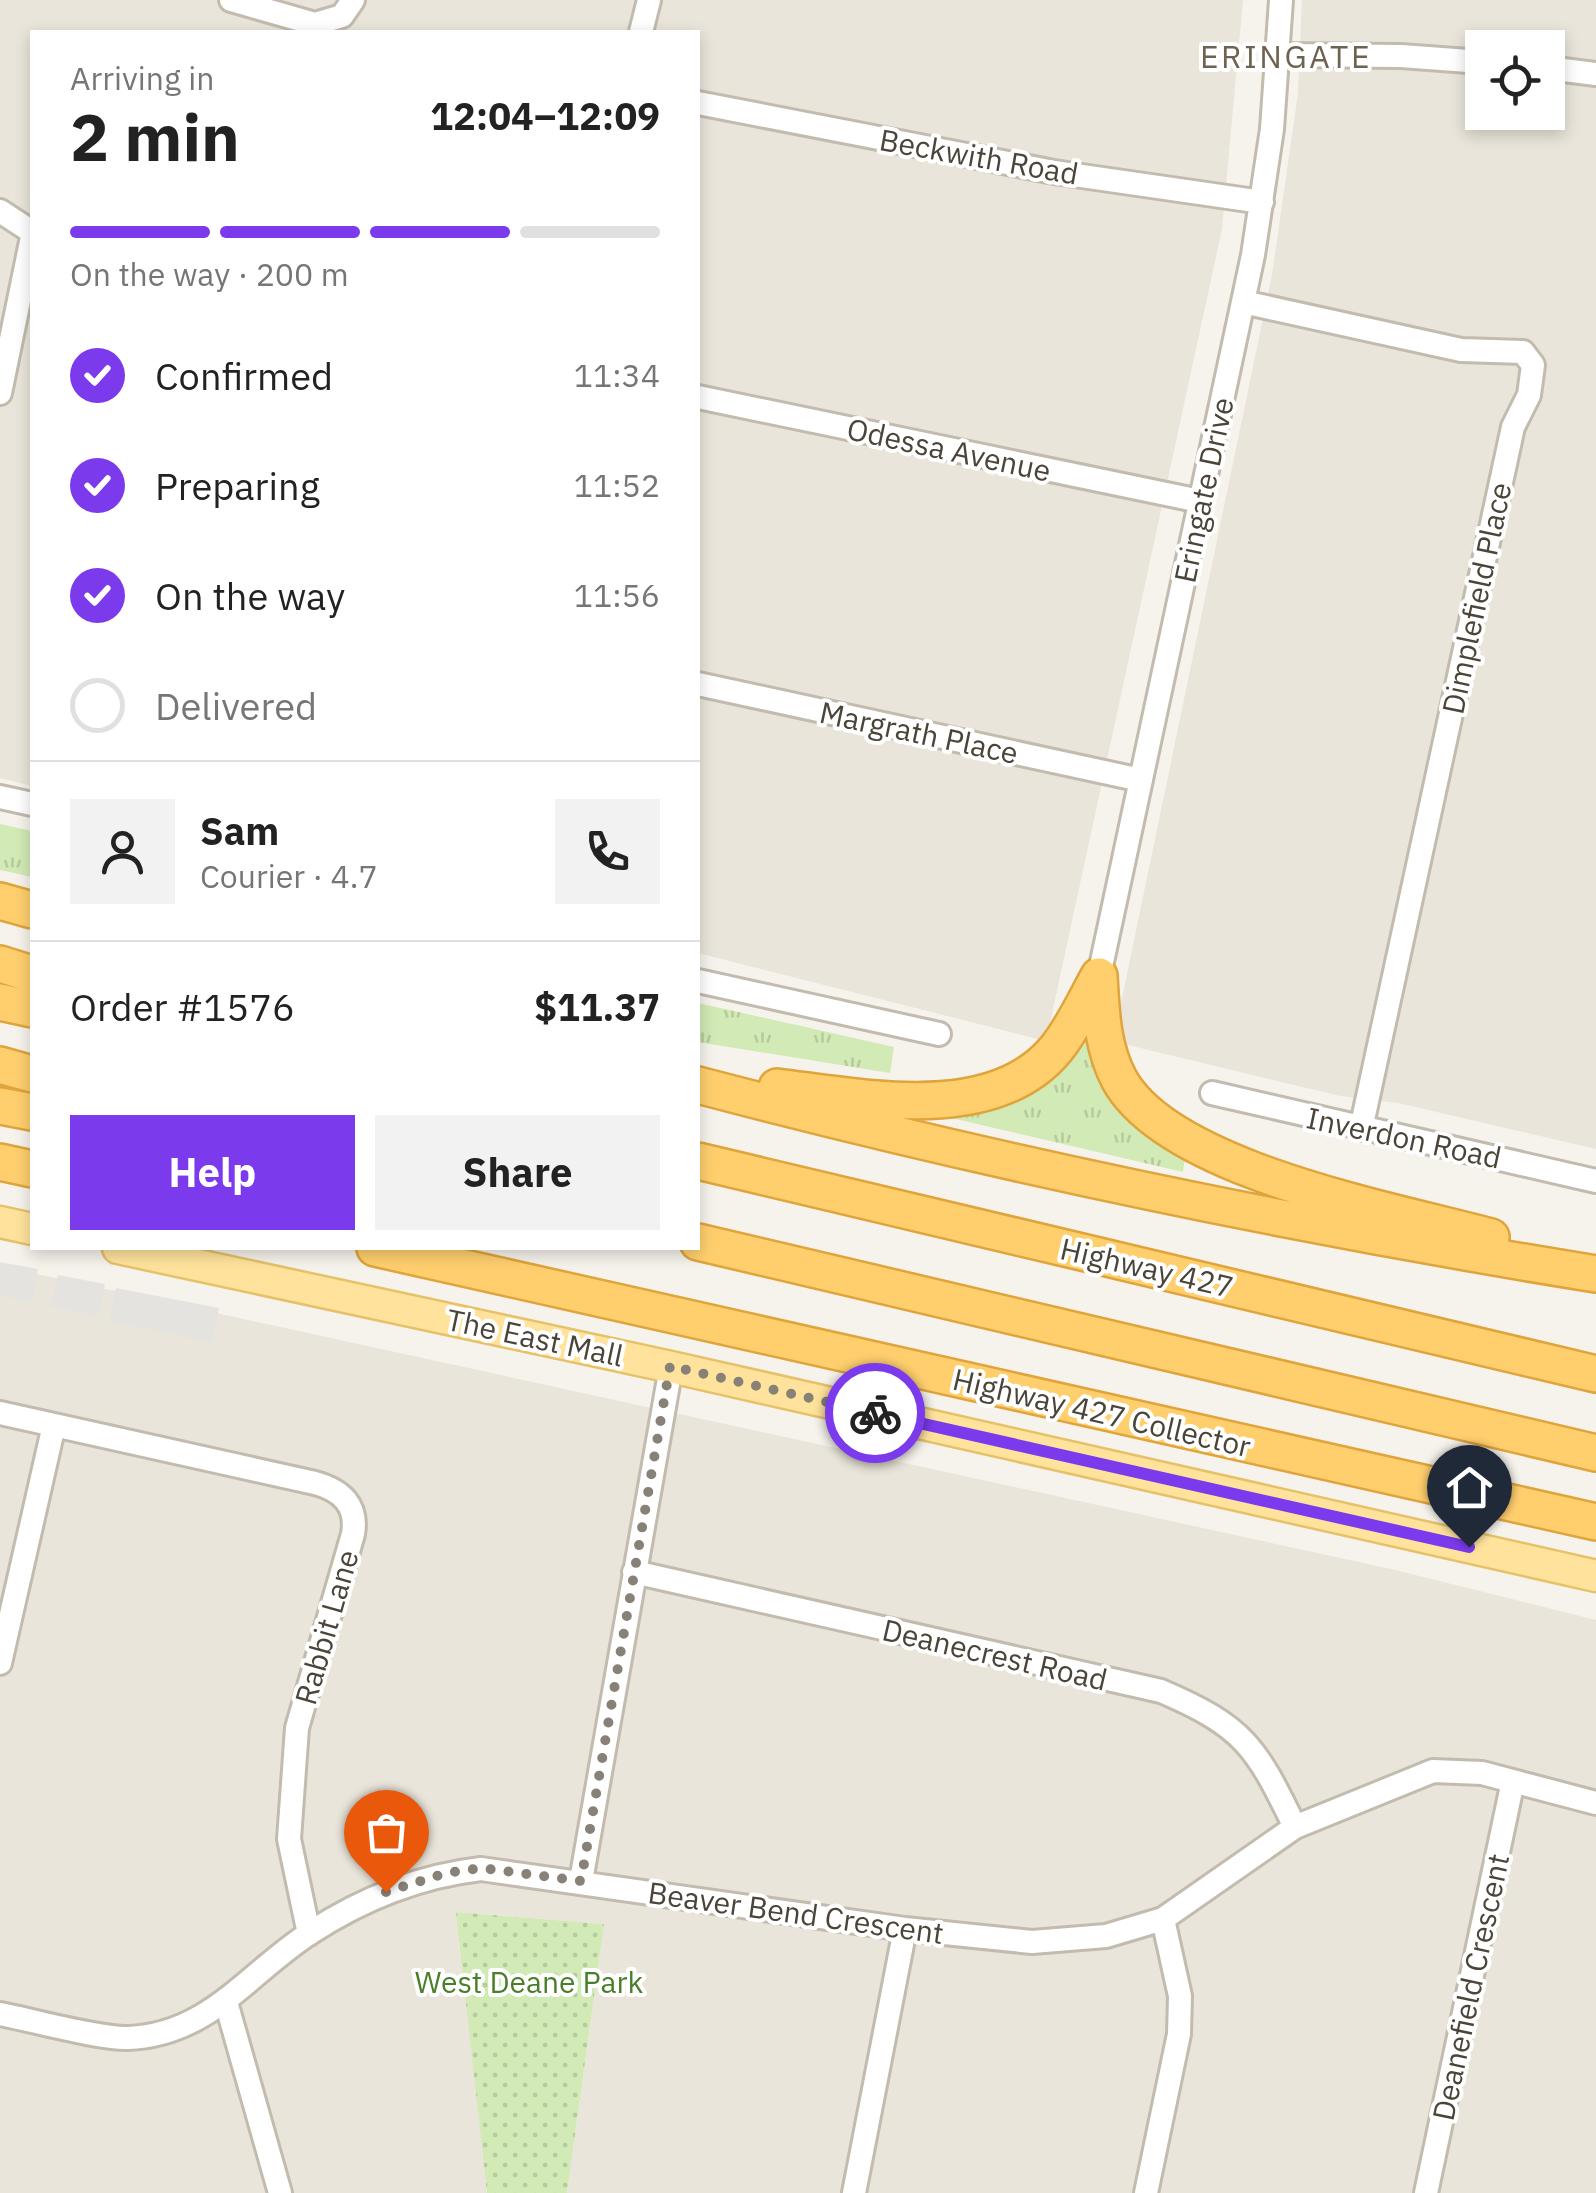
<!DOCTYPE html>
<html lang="en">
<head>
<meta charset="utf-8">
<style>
	body { margin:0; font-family:"IBM Plex Sans",sans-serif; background:#f2f2f2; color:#222; height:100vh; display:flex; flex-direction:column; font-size:38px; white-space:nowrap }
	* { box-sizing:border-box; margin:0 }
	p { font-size:32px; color:#767676 }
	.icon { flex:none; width:55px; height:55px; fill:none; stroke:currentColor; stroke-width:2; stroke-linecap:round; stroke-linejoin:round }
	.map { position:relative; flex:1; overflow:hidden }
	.panel { position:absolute; left:30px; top:30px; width:670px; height:1220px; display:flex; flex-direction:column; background:#fff; border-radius:0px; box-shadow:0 5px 15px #0003 }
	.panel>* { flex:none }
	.fabs { position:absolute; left:1465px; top:30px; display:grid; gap:20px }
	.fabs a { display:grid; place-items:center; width:100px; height:100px; border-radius:0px; background:#fff; box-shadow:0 5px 15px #0003; font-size:50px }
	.pin { position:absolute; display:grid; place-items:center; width:85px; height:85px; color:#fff; margin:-102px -42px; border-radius:50% 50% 50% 0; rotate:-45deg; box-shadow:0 0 10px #0007 }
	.pin .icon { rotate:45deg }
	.courier { position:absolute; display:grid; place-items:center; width:100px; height:100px; margin:-50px; border:8px solid #7c3aed; border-radius:50%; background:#fff; color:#222; box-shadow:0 2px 12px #0007 }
	.head em { font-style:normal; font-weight:700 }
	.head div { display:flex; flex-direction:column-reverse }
	.head { display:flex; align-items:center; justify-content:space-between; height:170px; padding:0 40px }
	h1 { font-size:65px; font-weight:700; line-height:75px }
	.bar { display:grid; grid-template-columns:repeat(4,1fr); gap:15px 10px; align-content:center; height:120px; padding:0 40px }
	.bar i { height:12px; border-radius:8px; background:#e0e0e0 }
	.bar .selected { background:#7c3aed }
	.bar p { grid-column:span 4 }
	.line { display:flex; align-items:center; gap:25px; padding:0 40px; border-top:2px solid #e0e0e0 }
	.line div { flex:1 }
	.round { display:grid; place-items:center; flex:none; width:105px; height:105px; border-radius:0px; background:#f2f2f2 }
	ol { padding:0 40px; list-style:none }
	li { display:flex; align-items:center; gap:30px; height:110px }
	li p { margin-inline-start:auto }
	li .icon { padding:10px; border-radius:50%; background:#7c3aed; color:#fff; stroke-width:4 }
	li:last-child { color:#767676 }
	li i { width:55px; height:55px; border:5px solid #e0e0e0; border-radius:50% }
	.action { display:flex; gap:20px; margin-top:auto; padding:20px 40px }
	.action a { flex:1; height:115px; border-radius:0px; background:#7c3aed; color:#fff; font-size:40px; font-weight:700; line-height:115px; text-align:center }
	.action a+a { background:#f2f2f2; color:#222 }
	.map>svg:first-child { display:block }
</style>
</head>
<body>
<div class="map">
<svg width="1596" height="2193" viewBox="0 0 1596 2193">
	<defs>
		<pattern id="grass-tufts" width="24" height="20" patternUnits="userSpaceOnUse" patternTransform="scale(2.5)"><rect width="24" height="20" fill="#d2eab5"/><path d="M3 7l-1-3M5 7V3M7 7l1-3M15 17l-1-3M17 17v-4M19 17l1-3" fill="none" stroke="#b6ca9c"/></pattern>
		<pattern id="park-dots" width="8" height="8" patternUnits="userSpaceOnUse" patternTransform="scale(2.5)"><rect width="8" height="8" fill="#d2eab5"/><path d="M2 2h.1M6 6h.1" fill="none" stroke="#b6ca9c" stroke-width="1.8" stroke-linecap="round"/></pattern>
	</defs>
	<rect width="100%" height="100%" fill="#f6f3ec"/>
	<path fill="#eae5da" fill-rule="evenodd" d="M0,0H1243L1222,229L1046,1041L698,953V32H32V786L0,778Z
		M1302,0H1596V1149L1398,1103L1340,1096L1128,1045L1114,1037L1272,275L1298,93ZM1482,48H1548V112H1482Z
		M0,1266L1391,1569L1596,1620V2193H567L604,1924L457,1912L487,2193H0Z"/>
	<path fill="url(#grass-tufts)" d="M0,824L32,831V877L0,870Z
		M698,1003L894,1047L890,1073L698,1042Z
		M1077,1037L1095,1040L1185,1158L1183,1172L921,1111Z"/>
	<path fill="url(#park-dots)" d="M456,1912L604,1924L567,2193H487Z"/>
	<path fill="#e5e3e0" d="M0,1262L38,1269L33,1302L0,1295Z
		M58,1275L105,1284L98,1316L51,1306Z
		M116,1288L219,1308L212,1342L109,1321Z"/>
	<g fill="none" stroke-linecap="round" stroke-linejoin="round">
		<defs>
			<path id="minor" d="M231,0L315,24L342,16L353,0
				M641,32L649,0
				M1279,55L1401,56L1482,62
				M1548,68L1596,74
				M698,103L1054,172L1262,202
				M0,211L32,232
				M1243,302L1461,350L1523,352L1533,365L1529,395L1513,427L1361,1129
				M0,393L32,237
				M698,397L1200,501
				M698,684L1141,780
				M0,797L32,804
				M1099,976L1253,255L1272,129L1281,0
				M698,981L939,1034
				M1212,1093L1596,1181
				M0,1413L315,1483C341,1490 358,1505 353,1534L297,1728L289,1839L309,1934
				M634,1572L1161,1691C1245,1727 1256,1747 1295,1827
				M0,1663L54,1425
				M581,1881L671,1367
				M226,2002L280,2193
				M0,2014C32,2020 100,2039 128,2038C209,2035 248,1973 310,1933C362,1899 420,1876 481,1869L905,1929L1032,1942L1106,1936L1163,1919L1295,1827L1433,1771L1482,1773L1596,1803
				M854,2193L905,1929
				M1146,2193L1179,2034L1180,1996L1163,1919
				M1426,2193L1513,1781"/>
			<path id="major" d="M0,1222L32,1229
				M118,1248L671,1367L1596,1576"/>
			<path id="highway" d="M0,901L32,910
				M0,964L32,974
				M1099,976C1101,1011 1102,1047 1119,1079C1168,1170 1395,1211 1491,1237
				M0,1002L32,1009
				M0,1065L32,1074
				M698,1085C994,1163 1293,1225 1596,1274
				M777,1087C860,1097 993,1126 1056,1049C1073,1028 1085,1001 1099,976
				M0,1106L32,1112
				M698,1161L1596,1374
				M0,1162L32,1169
				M698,1242L1596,1453
				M375,1248L1596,1522"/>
		</defs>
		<use href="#minor" stroke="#c2bbae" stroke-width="28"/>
		<use href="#major" stroke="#e6c16a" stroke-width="35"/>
		<use href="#highway" stroke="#e0a43c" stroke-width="40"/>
		<use href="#minor" stroke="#fff" stroke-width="22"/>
		<use href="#major" stroke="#ffe39c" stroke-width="30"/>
		<use href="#highway" stroke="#ffcf6e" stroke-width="35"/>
	</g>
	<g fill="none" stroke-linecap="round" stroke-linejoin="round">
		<path stroke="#878178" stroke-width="10" stroke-dasharray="0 18" d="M386,1892L446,1873L481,1868L581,1881L670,1366L875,1413"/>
		<path stroke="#7c3aed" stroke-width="12" d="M875,1413L1469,1547"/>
	</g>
	<g text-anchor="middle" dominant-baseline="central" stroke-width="8" stroke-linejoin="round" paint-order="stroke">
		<g font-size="30" fill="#4b4439" stroke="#fff">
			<text transform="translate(979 156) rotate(10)">Beckwith Road</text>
			<text transform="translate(949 449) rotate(12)">Odessa Avenue</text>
			<text transform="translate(1203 490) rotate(-78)">Eringate Drive</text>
			<text transform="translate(1476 598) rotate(-78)">Dimplefield Place</text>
			<text transform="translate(919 732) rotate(12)">Margrath Place</text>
			<text transform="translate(1404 1137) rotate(12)">Inverdon Road</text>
			<text transform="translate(1147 1267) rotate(13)">Highway 427</text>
			<text transform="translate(535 1337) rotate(12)">The East Mall</text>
			<text transform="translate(1102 1412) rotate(13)">Highway 427 Collector</text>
			<text transform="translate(326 1627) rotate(-74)">Rabbit Lane</text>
			<text transform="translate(995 1654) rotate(13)">Deanecrest Road</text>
			<text transform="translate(796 1912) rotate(8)">Beaver Bend Crescent</text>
			<text transform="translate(1470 1987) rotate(-78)">Deanefield Crescent</text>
		</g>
		<g font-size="30" fill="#4a7f2a" stroke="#fff">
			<text x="529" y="1981">West Deane Park</text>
		</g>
		<g font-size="32" letter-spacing="2.5" fill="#6e6250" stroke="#fff">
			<text x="1286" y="56">ERINGATE</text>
		</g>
	</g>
</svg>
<div class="fabs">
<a><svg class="icon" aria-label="locate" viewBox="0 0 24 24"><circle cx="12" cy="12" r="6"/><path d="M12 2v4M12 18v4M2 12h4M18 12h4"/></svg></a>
</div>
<div class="pin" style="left:386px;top:1892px;background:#ea580c"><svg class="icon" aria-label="bag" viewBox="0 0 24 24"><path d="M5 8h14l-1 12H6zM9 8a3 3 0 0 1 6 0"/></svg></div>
<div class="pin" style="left:1469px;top:1547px;background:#1f2937"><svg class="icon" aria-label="home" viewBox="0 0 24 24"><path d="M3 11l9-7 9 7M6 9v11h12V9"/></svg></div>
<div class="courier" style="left:875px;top:1413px"><svg class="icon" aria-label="bike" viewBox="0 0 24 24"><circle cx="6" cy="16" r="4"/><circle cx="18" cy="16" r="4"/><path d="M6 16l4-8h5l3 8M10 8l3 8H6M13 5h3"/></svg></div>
<section class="panel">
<div class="head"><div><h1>2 min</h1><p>Arriving in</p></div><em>12:04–12:09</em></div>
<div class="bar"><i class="selected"></i><i class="selected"></i><i class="selected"></i><i></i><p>On the way · 200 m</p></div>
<ol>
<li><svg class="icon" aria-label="check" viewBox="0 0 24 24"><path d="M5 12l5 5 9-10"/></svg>Confirmed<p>11:34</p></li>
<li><svg class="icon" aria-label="check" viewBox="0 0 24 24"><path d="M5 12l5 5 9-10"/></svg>Preparing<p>11:52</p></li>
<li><svg class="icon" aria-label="check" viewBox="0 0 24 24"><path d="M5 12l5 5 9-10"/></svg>On the way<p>11:56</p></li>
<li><i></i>Delivered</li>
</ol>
<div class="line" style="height:180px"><a class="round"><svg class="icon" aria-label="person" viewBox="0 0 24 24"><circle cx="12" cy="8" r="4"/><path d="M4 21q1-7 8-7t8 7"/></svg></a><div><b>Sam</b><p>Courier · 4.7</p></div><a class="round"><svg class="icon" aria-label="phone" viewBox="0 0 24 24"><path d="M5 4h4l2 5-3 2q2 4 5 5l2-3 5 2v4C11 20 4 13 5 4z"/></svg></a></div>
<div class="line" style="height:130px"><div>Order #1576</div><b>$11.37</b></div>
<div class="action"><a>Help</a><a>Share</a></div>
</section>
</div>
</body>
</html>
